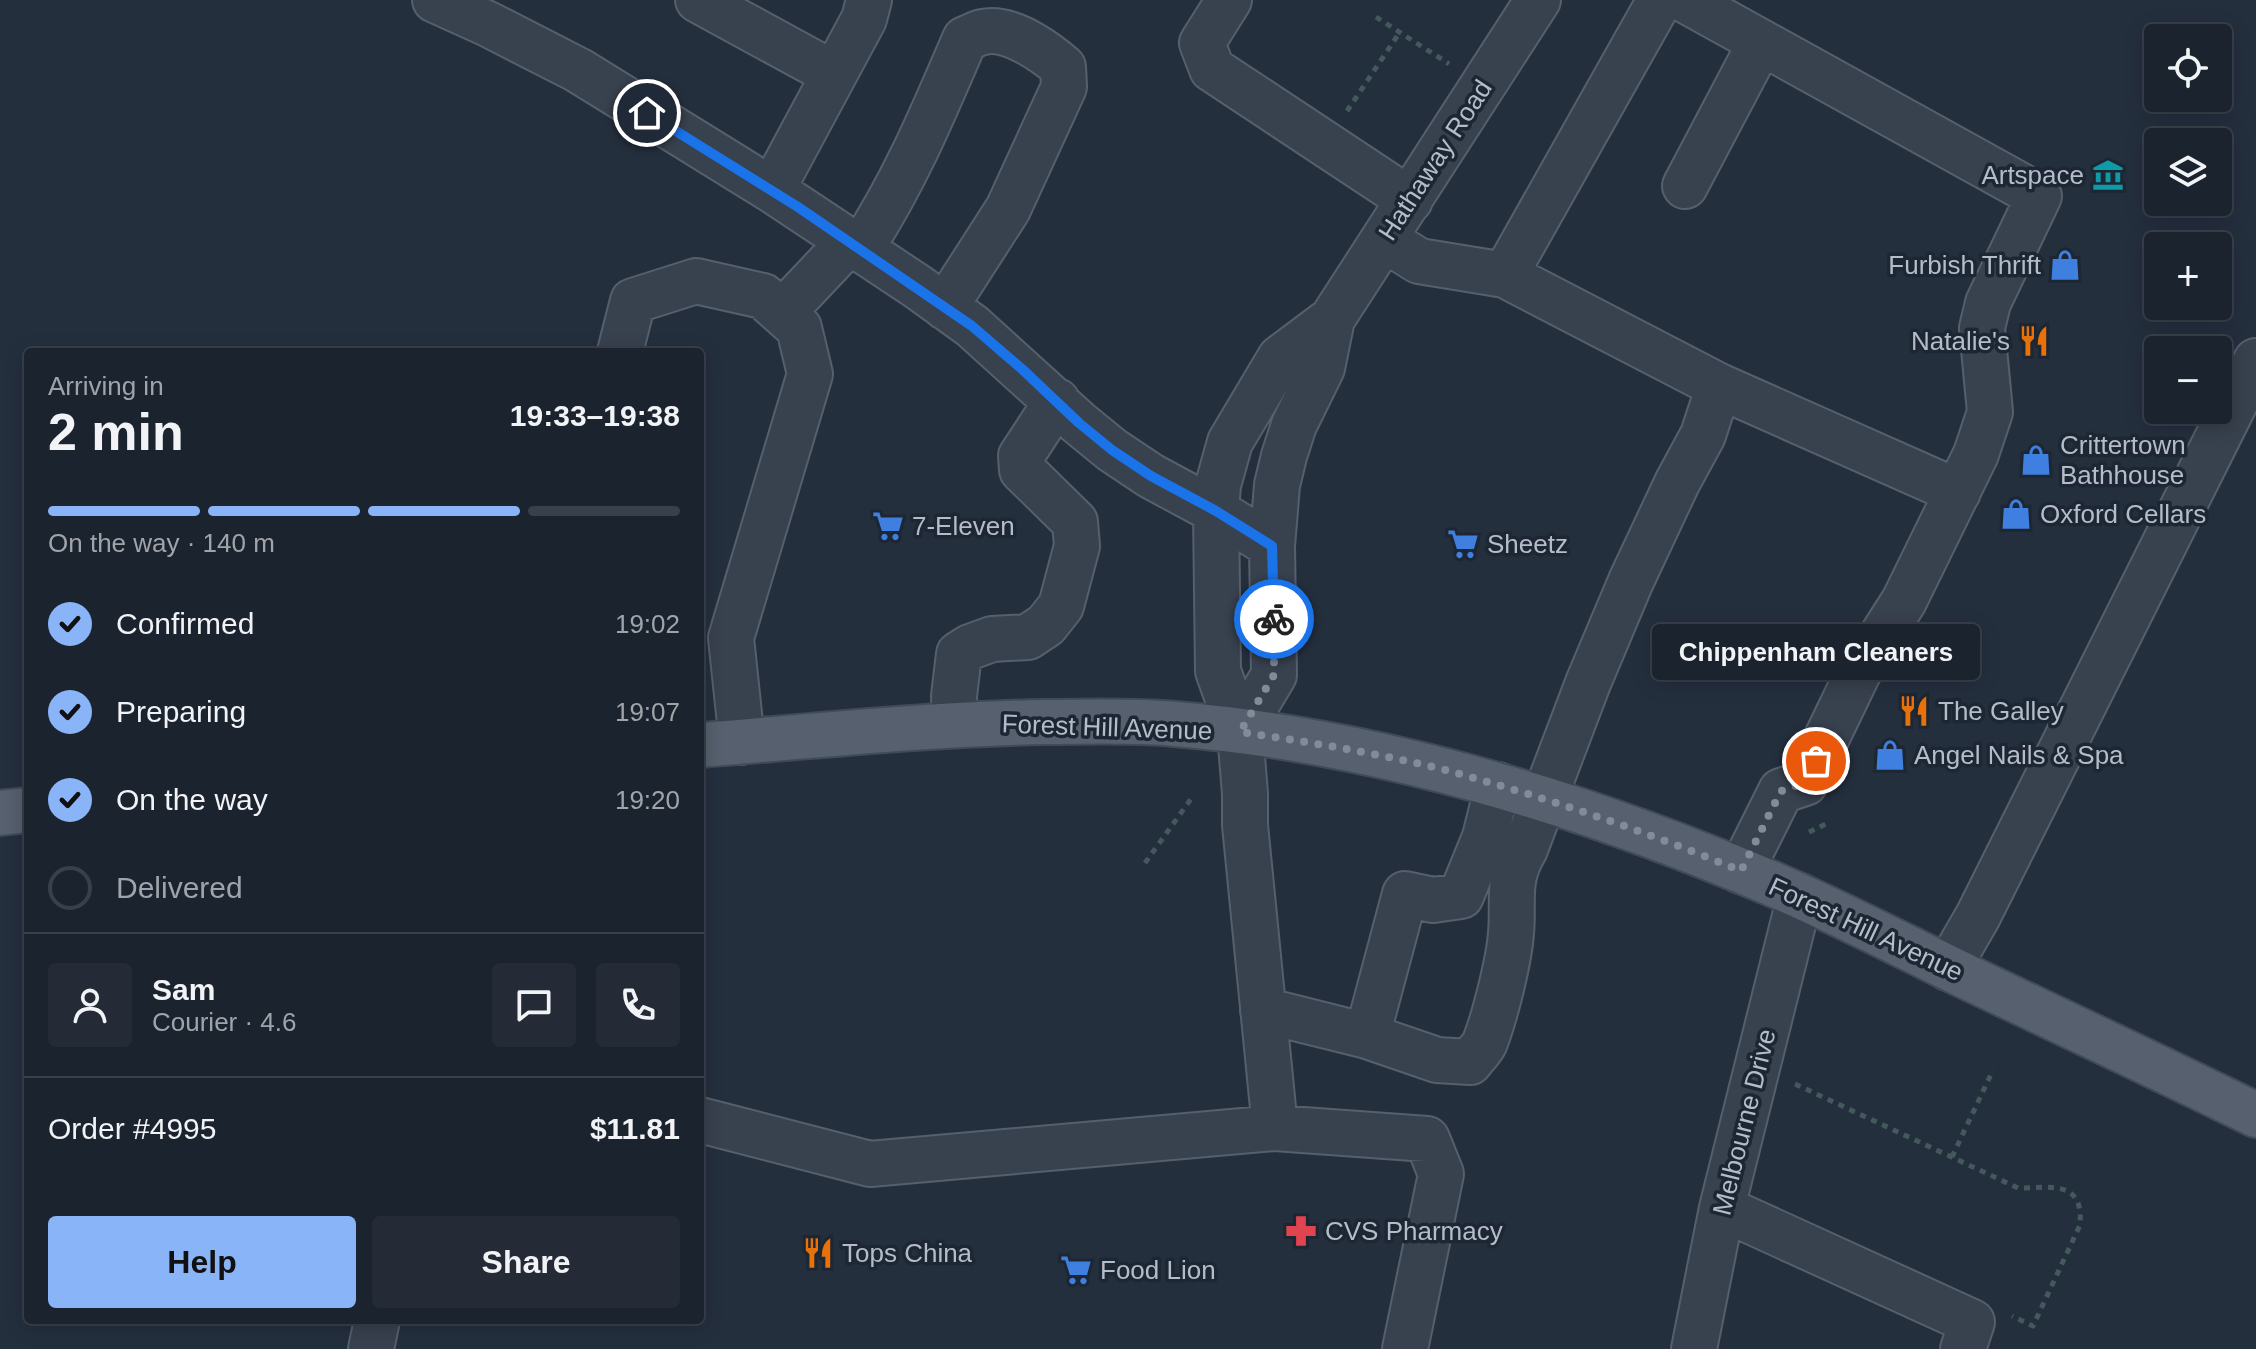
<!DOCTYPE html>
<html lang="en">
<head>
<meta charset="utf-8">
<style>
	body { margin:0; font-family:Arial,sans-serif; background:#242b36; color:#f1f3f6; height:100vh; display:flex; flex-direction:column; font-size:30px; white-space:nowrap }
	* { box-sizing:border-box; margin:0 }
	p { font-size:26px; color:#a0a4aa }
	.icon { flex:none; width:44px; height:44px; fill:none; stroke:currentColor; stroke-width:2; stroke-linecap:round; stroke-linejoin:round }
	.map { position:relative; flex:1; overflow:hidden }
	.panel { position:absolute; left:24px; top:348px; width:680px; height:976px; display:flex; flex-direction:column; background:#1b232e; border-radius:8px; box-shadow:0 4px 20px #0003,0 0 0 2px #39404a }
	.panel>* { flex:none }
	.fabs { position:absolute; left:2144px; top:24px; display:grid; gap:16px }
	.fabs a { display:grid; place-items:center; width:88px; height:88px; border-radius:8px; background:#1b232e; box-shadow:0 4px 20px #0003,0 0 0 2px #39404a; font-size:40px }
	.pin { position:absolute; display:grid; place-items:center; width:68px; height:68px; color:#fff; margin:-34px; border:4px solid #fff; border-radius:50%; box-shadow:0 2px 8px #0007 }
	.courier { position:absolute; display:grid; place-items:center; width:80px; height:80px; margin:-40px; border:6px solid #1a73e8; border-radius:50%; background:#fff; color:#222; box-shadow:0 2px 10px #0007 }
	.bubble { position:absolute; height:56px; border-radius:8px; background:#1b232e; box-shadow:0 4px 20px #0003,0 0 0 2px #39404a; font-size:26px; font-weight:700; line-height:56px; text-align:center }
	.head em { font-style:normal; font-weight:700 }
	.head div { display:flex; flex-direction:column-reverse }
	.head { display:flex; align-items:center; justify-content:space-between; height:136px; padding:0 24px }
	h1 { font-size:52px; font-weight:700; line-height:60px }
	.bar { display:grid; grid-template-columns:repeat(4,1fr); gap:12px 8px; align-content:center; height:96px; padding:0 24px }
	.bar i { height:10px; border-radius:6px; background:#39404a }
	.bar .on { background:#8ab4f8 }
	.bar p { grid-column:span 4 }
	.line { display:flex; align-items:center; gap:20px; padding:0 24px; border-top:2px solid #39404a }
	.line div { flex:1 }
	.round { display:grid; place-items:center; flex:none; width:84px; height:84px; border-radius:8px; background:#242b36 }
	ol { padding:0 24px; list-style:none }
	li { display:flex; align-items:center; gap:24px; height:88px }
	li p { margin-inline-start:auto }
	li .icon { padding:8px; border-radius:50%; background:#8ab4f8; color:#111; stroke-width:4 }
	li:last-child { color:#a0a4aa }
	li i { width:44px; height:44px; border:4px solid #39404a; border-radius:50% }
	.button { display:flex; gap:16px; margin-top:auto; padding:16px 24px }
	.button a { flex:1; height:92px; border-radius:8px; background:#8ab4f8; color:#111; font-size:32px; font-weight:700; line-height:92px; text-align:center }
	.button a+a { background:#242b36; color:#f1f3f6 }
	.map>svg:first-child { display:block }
</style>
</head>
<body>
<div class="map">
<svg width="2256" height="1349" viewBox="0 0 2256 1349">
	<rect width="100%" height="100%" fill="#242f3e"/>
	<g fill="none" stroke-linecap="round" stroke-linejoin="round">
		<defs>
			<path id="minor" d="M435,0L488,24L578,70L772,190L918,287L972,326L1079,423L1112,450L1151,476L1216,511L1272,546
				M698,0L834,74
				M1229,0L1202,43L1212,69L1410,200
				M1685,0L2039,196L1988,303L1982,328L1990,412L1976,454L1904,601L1858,673L1805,783L1781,791L1741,871
				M1685,186L1761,42
				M772,190L864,19L869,0
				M1384,239L1419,261L1505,275L1719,386L1958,492
				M861,248C904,183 934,111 965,39C971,37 977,33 983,32C1009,26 1044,51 1063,67L1064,87L1008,209L945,307
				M1505,275L1660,0
				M782,313L850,241
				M620,352L633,301L696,281L763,296L799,328L810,374L731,638L742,742
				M955,725L954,696L959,654L970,647L992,639L1028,637L1046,625L1061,606L1077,546L1075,522L1022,470L1021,456L1057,401
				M1240,732L1274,675L1272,546L1277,485L1284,456L1294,425L1322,368L1332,319
				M1498,785L1485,837L1461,896L1433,900L1405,894L1367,1036L1437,1060L1470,1062C1475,1055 1482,1049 1485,1042C1495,1016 1509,961 1511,933C1514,900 1506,881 1525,849L1588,683L1631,581L1677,483L1703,435L1719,386
				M1948,968L1978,916L2256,361
				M1263,1010L1367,1036
				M700,1120L870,1164L1275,1128L1245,825V794L1240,732L1218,671L1216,511L1218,485L1230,442L1280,358L1332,319L1538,0
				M1275,1128L1427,1139L1441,1174L1405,1349
				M1722,1208L1972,1322L1963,1349
				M371,1349L377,1320
				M1694,1349L1722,1208L1800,896"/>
			<path id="major" d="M700,745C815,736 929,724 1044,722C1087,722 1132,720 1175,724C1382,741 1585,804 1775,885C1840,913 1903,946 1967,977C2064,1023 2160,1068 2256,1115
				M0,813L28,810"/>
		</defs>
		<use href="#minor" stroke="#565f6c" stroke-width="48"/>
		<use href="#major" stroke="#414a57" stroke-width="48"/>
		<path stroke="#44595c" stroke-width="5" stroke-dasharray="6 6" stroke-linecap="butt" d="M1376,17L1449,64
			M1347,111L1400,32
			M1809,832L1826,824
			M1145,863L1191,799
			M1795,1084L2018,1188C2050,1188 2084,1179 2080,1225L2033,1326L2012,1316
			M1952,1157L1993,1070"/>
		<use href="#minor" stroke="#38414e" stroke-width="44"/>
		<use href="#major" stroke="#56606e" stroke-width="44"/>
	</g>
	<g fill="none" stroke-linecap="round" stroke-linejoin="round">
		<path stroke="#828b98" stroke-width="8" stroke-dasharray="0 14.4" d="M1274,619V675L1240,732C1308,742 1378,753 1445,770C1545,797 1645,831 1741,871L1781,791L1805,783L1816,761"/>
		<path stroke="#1a73e8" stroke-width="10" d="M647,113L798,207L972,326L1022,369L1079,423L1112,450L1151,476L1216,511L1272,546L1274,619"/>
	</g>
	<defs>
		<symbol id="museum-bare" viewBox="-9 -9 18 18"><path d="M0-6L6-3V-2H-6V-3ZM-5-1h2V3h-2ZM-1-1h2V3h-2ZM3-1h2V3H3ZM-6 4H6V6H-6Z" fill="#0f9aa8" stroke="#1d2633" stroke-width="2.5" paint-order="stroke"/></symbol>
		<symbol id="shop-bare" viewBox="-9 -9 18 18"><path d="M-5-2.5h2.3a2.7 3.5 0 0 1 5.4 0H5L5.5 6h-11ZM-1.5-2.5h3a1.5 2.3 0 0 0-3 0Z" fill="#3f7fe0" stroke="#1d2633" stroke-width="2.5" paint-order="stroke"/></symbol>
		<symbol id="restaurant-bare" viewBox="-9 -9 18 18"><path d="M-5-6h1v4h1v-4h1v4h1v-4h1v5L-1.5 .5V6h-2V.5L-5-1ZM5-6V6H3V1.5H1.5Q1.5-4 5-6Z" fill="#e8710a" stroke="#1d2633" stroke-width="2.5" paint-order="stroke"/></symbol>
		<symbol id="supermarket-bare" viewBox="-9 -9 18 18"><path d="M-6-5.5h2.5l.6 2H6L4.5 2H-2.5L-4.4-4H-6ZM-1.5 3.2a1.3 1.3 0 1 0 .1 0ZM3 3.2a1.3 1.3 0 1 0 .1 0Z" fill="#3f7fe0" stroke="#1d2633" stroke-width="2.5" paint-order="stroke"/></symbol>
		<symbol id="pharmacy-bare" viewBox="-9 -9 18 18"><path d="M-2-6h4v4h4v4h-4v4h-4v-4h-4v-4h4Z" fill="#e0444e" stroke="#1d2633" stroke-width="2.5" paint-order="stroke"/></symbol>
	</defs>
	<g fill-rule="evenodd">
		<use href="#museum-bare" x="2086" y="153" width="44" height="44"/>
		<use href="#shop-bare" x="2043" y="243" width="44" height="44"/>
		<use href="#restaurant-bare" x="2012" y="319" width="44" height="44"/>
		<use href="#shop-bare" x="2014" y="438" width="44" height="44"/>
		<use href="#shop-bare" x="1994" y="492" width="44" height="44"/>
		<use href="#supermarket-bare" x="866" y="504" width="44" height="44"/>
		<use href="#supermarket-bare" x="1441" y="522" width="44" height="44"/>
		<use href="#restaurant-bare" x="1892" y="689" width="44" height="44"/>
		<use href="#shop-bare" x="1868" y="733" width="44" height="44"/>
		<use href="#pharmacy-bare" x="1279" y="1209" width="44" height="44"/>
		<use href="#restaurant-bare" x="796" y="1231" width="44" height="44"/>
		<use href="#supermarket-bare" x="1054" y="1248" width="44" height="44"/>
	</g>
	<g text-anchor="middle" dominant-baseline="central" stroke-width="7" stroke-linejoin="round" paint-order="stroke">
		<g font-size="26" fill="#b4bcc9" stroke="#1d2633">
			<text transform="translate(1435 160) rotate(-57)">Hathaway Road</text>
			<text transform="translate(1107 727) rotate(2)">Forest Hill Avenue</text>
			<text transform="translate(1866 929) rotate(25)">Forest Hill Avenue</text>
			<text transform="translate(1744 1122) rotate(-76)">Melbourne Drive</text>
		</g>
		<g font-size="26" fill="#b4bcc9" stroke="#1d2633" text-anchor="start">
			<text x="2084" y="175" text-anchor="end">Artspace</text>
			<text x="2041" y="265" text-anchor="end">Furbish Thrift</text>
			<text x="2010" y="341" text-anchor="end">Natalie's</text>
			<text x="2060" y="445">Crittertown<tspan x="2060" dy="30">Bathhouse</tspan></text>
			<text x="2040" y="514">Oxford Cellars</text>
			<text x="912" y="526">7-Eleven</text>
			<text x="1487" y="544">Sheetz</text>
			<text x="1938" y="711">The Galley</text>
			<text x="1914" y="755">Angel Nails &amp; Spa</text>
			<text x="1325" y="1231">CVS Pharmacy</text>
			<text x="842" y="1253">Tops China</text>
			<text x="1100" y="1270">Food Lion</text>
		</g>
	</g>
</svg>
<div class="fabs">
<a><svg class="icon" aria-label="locate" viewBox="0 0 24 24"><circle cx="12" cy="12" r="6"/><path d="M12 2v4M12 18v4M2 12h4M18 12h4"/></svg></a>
<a><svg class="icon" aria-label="layers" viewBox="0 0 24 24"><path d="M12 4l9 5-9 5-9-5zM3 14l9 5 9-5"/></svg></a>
<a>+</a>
<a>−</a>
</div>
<div class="pin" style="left:1816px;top:761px;background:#ea580c"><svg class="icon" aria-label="bag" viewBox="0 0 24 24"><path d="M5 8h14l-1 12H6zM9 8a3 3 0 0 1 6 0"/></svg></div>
<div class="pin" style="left:647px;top:113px;background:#1f2937"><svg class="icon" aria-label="home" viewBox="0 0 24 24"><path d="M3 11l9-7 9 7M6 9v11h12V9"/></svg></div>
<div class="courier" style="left:1274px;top:619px"><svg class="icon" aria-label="bike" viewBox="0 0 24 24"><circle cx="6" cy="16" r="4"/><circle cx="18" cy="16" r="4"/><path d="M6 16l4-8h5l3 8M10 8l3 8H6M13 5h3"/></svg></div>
<div class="bubble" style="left:1652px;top:624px;width:328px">Chippenham Cleaners</div>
<section class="panel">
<div class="head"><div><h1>2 min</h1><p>Arriving in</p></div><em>19:33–19:38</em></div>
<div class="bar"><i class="on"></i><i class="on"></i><i class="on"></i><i></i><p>On the way · 140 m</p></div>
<ol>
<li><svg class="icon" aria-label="check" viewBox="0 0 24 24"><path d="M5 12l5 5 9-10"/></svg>Confirmed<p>19:02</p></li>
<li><svg class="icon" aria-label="check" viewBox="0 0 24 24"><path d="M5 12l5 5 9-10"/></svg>Preparing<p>19:07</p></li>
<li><svg class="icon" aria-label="check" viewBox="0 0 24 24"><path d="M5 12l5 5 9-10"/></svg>On the way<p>19:20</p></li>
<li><i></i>Delivered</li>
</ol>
<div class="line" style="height:144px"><a class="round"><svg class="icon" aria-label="person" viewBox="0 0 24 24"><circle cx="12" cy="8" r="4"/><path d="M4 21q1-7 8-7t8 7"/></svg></a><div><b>Sam</b><p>Courier · 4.6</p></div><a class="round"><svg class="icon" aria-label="chat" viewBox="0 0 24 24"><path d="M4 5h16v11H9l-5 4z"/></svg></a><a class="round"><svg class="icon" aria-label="phone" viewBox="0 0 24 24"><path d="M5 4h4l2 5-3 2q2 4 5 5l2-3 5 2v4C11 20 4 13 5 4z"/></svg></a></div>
<div class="line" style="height:104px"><div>Order #4995</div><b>$11.81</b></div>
<div class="button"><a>Help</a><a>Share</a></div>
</section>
</div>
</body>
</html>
